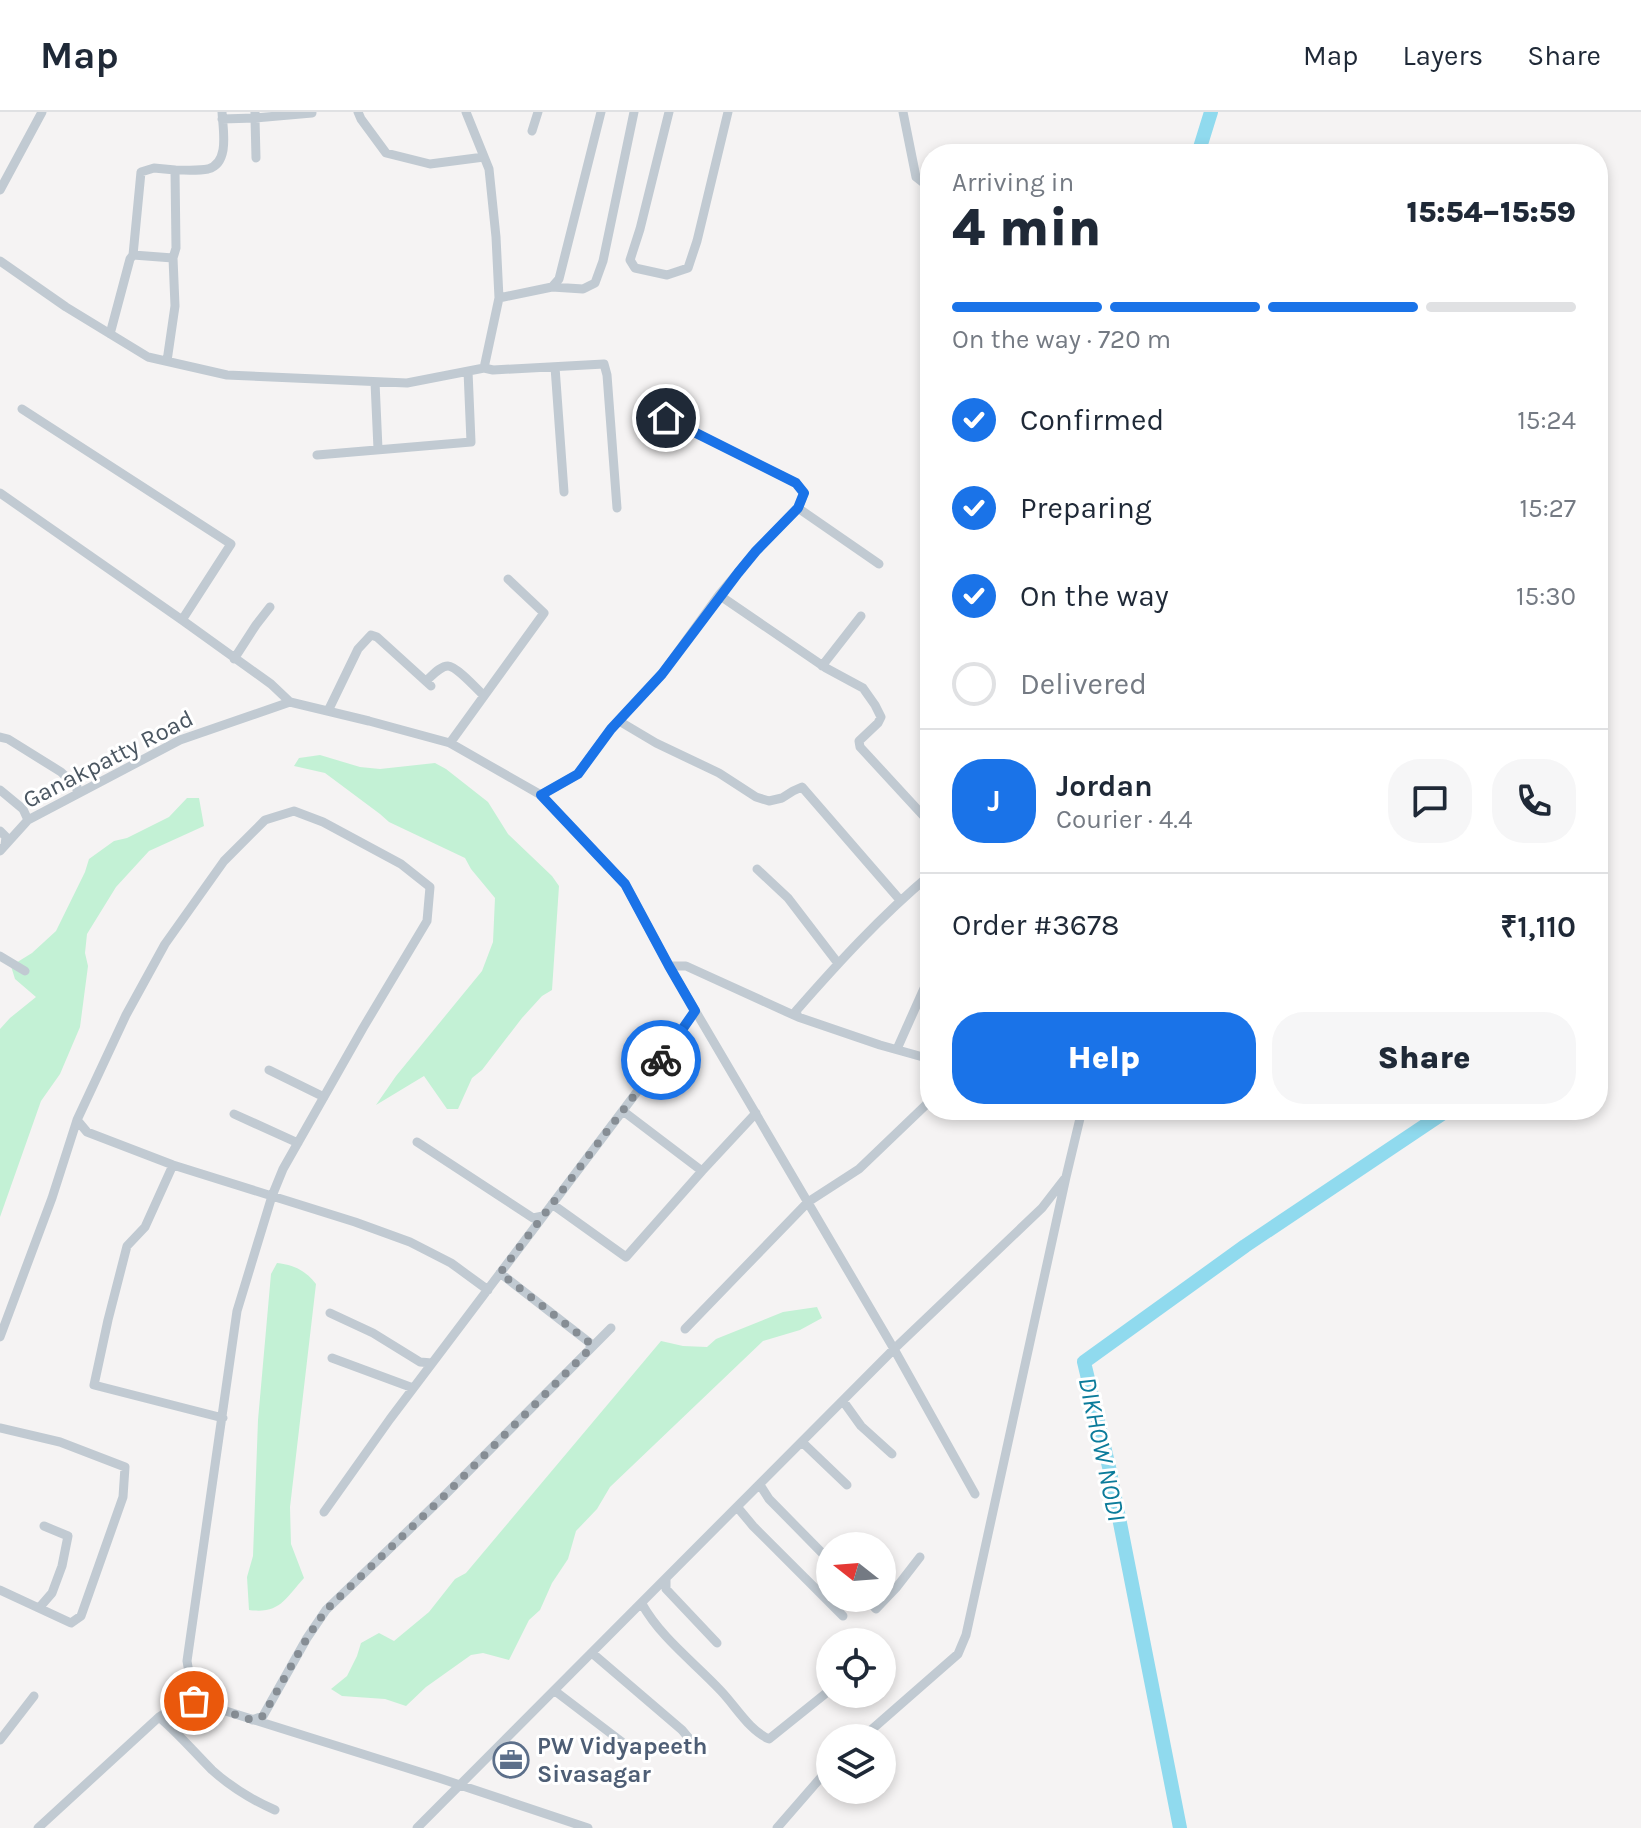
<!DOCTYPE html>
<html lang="en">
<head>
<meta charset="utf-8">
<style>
	body { margin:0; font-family:Karla,sans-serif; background:#f6f6f7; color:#1f2937; height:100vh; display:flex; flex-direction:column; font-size:30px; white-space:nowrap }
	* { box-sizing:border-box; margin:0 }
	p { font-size:26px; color:#747a83 }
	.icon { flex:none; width:44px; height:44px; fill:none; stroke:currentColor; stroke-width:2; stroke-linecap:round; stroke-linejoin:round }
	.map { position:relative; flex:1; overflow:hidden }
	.details { position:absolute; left:920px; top:32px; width:688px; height:976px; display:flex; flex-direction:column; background:#fff; border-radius:32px; box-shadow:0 4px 12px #0003 }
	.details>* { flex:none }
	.needle { width:52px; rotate:287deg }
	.fabs { position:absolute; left:816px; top:1420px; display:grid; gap:16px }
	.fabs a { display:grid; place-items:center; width:80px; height:80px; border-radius:50%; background:#fff; box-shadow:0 4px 12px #0003; font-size:40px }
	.pin { position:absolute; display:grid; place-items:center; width:68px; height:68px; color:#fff; margin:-34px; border:4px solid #fff; border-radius:50%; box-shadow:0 2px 8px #0007 }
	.courier { position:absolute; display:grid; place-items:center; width:80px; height:80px; margin:-40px; border:6px solid #1a73e8; border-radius:50%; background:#fff; color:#222; box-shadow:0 2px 10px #0007 }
	.head em { font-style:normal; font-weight:800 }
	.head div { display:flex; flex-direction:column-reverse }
	.head { display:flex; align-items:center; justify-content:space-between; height:136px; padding:0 32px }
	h1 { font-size:52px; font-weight:800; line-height:60px }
	.bar { display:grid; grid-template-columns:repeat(4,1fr); gap:12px 8px; align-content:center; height:96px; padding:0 32px }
	.bar i { height:10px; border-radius:6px; background:#e0e1e3 }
	.bar .selected { background:#1a73e8 }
	.bar p { grid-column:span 4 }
	.line { display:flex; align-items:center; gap:20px; padding:0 32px; border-top:2px solid #e0e1e3 }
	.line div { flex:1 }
	.round { display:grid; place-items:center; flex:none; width:84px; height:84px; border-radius:32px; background:#f6f6f7 }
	ol { padding:0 32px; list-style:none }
	li { display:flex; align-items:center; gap:24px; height:88px }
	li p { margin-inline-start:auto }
	li .icon { padding:8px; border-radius:50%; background:#1a73e8; color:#fff; stroke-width:4 }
	li:last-child { color:#747a83 }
	li i { width:44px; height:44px; border:4px solid #e0e1e3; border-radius:50% }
	.primary-button { display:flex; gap:16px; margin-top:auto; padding:16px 32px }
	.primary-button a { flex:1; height:92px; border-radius:32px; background:#1a73e8; color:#fff; font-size:32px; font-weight:800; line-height:92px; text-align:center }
	.primary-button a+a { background:#f6f6f7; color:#1f2937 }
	header { display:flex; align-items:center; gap:48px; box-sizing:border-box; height:112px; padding:0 40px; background:#fff; border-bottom:2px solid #e0e1e3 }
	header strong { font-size:38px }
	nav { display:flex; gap:44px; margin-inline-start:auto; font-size:28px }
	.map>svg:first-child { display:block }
</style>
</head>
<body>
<header>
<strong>Map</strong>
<nav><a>Map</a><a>Layers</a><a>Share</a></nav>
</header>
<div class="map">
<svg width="1641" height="1716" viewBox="0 0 1641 1716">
	<rect width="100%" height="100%" fill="#f5f3f3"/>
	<path fill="#c3f1d5" d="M320,643L360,655L380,657L435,651L446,657L488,690L508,722L552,764L559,774L552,878L542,884L522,906L482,958L472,966L458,997H447L424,964L376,993L396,964L482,859L493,830L495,786L471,757L465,746L389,710L380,702L325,661L294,654L299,646Z
		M187,686H199L204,714L149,739L116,775L87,822L85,841L88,854L80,915L60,962L41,989L0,1105V917L10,906L36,885L15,867L11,854L32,841L56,819L85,760L89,747L114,729L127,726L169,705Z
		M277,1151C294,1153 305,1158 316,1172L290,1395L291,1432L304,1466C285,1487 280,1502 249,1498L247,1465L253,1444L258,1308L271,1162Z
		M817,1195L822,1206L800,1218L763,1229L610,1375L597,1397L576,1419L568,1447L552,1471L540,1498L529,1508L509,1548L483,1541L471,1543L426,1575L406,1594L385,1587L342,1584L331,1577L347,1564L357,1544L361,1531L379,1521L394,1529L429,1500L455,1467L466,1461L661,1229L683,1234L707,1235L716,1227L783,1200Z"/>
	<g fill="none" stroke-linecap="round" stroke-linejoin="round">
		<path stroke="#90daee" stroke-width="14" d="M1198,42L1211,0
			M1180,1716L1109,1355L1084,1250L1245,1134L1448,998"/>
		<path stroke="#c1cad2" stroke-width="9" d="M255,0V6L312,1
			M358,0L361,7L386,41L430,52L484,45
			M669,0L640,117L630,148L635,156L667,163L688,156L697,129L728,0
			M903,0L916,65L930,76
			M222,7L255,6L256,46
			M532,19L538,0
			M175,58C186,58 198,59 208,57C230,51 223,18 222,0
			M0,78L42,0
			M133,143L173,146
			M0,149L66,195L148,245L227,263L407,271L484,256L499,186L496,125L489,57L466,0
			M552,175L583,177L595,171L603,149L634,0
			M499,186L552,175L559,167L601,0
			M110,222L130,147L133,143L141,60L154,56L175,58L176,136L173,146L175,194L167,249
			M555,255L564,380
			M484,256L493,258L604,252L607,263L617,396
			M375,270L378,337
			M22,297L231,432L182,508
			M317,343L471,330L468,259
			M0,381L182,508L271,572L290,590L369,609L450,631L541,683L625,772L669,854L894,1237L975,1382
			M798,396L879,452
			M719,483L826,556L863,576L875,593L881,605L878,611L859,629L860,635L930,711
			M234,547L256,513L270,495
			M822,554L861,504
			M426,569C432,564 440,554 448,554C456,554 477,577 484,584
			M328,599L358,537L371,523L377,525L431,574
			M619,609L656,631L719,661L756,685L769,689L782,686L793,679L802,675L900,788
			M0,625L8,627L61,660L77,675V682
			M450,631L544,501L508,467
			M0,678L23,697L28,708
			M541,683L578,662L611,617L662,562L719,483L756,439L798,396L804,381L796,371L666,306
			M0,719L6,725L5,733
			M0,739L28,708L180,628L290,590
			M757,757L788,786L837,850
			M0,844L25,859
			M669,854H686L798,905L880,933L930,947
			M798,905L796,899C838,851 881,804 930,763
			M897,937L930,863
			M269,958L324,985
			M623,999L702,1059
			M234,1002L298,1031
			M77,1008L87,1020L173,1053L355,1110L410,1130L451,1151L488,1178
			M417,1030L533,1106L543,1104
			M173,1053L145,1115L127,1134L108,1208L94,1273L223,1306
			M552,1092L626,1145L702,1059L756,1001
			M500,1161L590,1231V1237
			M330,1201L373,1221L420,1250L432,1251
			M685,1217L808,1090L859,1057L930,989
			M0,1225L52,1086L77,1008L126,903L165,832L224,749L265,708L294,699L323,710L401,752L430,775L427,809L363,916L283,1057L272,1084L237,1199L187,1549L194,1589
			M332,1246L413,1276
			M843,1289L861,1314L892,1342
			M0,1316L60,1330L125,1355L123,1385L81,1504L71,1511L0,1478
			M802,1330L847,1373
			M760,1373L769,1387L830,1449
			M738,1396L753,1414L843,1504
			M324,1400L390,1307L658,952L695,899
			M666,1468V1477L717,1531
			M866,1486L876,1497L896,1476L920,1445
			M642,1492C661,1526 695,1551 721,1579C737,1596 749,1618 769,1627L830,1578
			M39,1496L52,1481L62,1454L68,1424L44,1414
			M592,1541L682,1618L692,1630
			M555,1579L622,1630
			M159,1605C178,1621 194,1640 212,1658C231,1675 252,1688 275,1698
			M252,1608L263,1604L307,1526L326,1498L443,1385L611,1216
			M862,1626L958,1542L966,1523L1066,1065L1082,998
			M0,1628L34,1584
			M38,1716L159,1605L176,1594L194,1589L439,1666L588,1716
			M417,1716L894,1237L1042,1096L1066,1065
			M777,1716L830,1655"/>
	</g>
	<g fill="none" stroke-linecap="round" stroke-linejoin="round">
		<path stroke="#868d94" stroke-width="8" stroke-dasharray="0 14.4" d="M194,1589L252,1608L263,1604L307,1526L326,1498L443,1385L590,1237V1231L500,1161L661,948"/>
		<path stroke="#1a73e8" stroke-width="10" d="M661,948L695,899L669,854L625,772L541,683L578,662L611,617L662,562L738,461L756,439L798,396L804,381L796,371L666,306"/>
	</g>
	<defs>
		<symbol id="office-ring" viewBox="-11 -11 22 22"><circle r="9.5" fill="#fff" stroke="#5c6f8a" stroke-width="1.5"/><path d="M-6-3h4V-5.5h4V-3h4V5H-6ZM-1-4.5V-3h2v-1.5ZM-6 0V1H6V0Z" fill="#5c6f8a"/></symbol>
	</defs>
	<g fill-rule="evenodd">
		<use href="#office-ring" x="491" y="1628" width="40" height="40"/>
	</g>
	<g text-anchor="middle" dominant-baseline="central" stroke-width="6" stroke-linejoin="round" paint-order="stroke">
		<g font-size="24" fill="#4a5661" stroke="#fff">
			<text transform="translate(108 647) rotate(-27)">Ganakpatty Road</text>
		</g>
		<g font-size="24" font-weight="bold" fill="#4e5e75" stroke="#fff" text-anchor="start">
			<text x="537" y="1634">PW Vidyapeeth<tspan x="537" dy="28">Sivasagar</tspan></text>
		</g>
		<g font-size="26" font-style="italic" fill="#0c7c9b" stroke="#fff">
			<text transform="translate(1102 1337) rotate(78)">DIKHOW NODI</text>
		</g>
	</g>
</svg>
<div class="fabs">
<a><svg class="needle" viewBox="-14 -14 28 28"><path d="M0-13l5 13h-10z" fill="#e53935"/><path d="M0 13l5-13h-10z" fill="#747a83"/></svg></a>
<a><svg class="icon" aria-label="locate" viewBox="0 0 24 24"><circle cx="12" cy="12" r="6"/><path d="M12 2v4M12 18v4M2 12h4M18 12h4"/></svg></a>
<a><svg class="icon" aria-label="layers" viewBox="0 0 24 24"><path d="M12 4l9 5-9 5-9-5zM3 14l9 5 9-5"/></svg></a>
</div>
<div class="pin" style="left:194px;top:1589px;background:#ea580c"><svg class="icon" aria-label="bag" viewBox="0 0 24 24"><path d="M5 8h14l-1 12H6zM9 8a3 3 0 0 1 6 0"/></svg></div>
<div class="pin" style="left:666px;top:306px;background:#1f2937"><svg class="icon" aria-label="home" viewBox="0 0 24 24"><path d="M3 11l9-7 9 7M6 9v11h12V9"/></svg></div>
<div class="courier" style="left:661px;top:948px"><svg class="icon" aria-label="bike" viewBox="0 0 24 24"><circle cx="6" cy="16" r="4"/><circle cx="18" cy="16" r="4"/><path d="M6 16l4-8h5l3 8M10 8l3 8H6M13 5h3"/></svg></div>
<section class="details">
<div class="head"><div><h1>4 min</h1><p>Arriving in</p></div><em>15:54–15:59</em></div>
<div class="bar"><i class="selected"></i><i class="selected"></i><i class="selected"></i><i></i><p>On the way · 720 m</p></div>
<ol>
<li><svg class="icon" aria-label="check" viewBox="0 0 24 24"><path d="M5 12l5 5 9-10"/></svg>Confirmed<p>15:24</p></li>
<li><svg class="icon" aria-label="check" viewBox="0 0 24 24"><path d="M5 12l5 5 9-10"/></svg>Preparing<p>15:27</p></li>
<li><svg class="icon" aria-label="check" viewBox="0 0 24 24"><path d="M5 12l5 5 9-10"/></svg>On the way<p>15:30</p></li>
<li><i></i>Delivered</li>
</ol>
<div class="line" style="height:144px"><b class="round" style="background:#1a73e8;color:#fff">J</b><div><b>Jordan</b><p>Courier · 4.4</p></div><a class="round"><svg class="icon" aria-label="chat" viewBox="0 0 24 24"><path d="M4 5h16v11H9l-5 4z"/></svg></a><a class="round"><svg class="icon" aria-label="phone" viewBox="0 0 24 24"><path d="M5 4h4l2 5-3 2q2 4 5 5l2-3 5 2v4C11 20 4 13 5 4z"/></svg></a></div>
<div class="line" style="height:104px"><div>Order #3678</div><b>₹1,110</b></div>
<div class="primary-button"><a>Help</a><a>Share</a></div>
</section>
</div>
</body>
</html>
